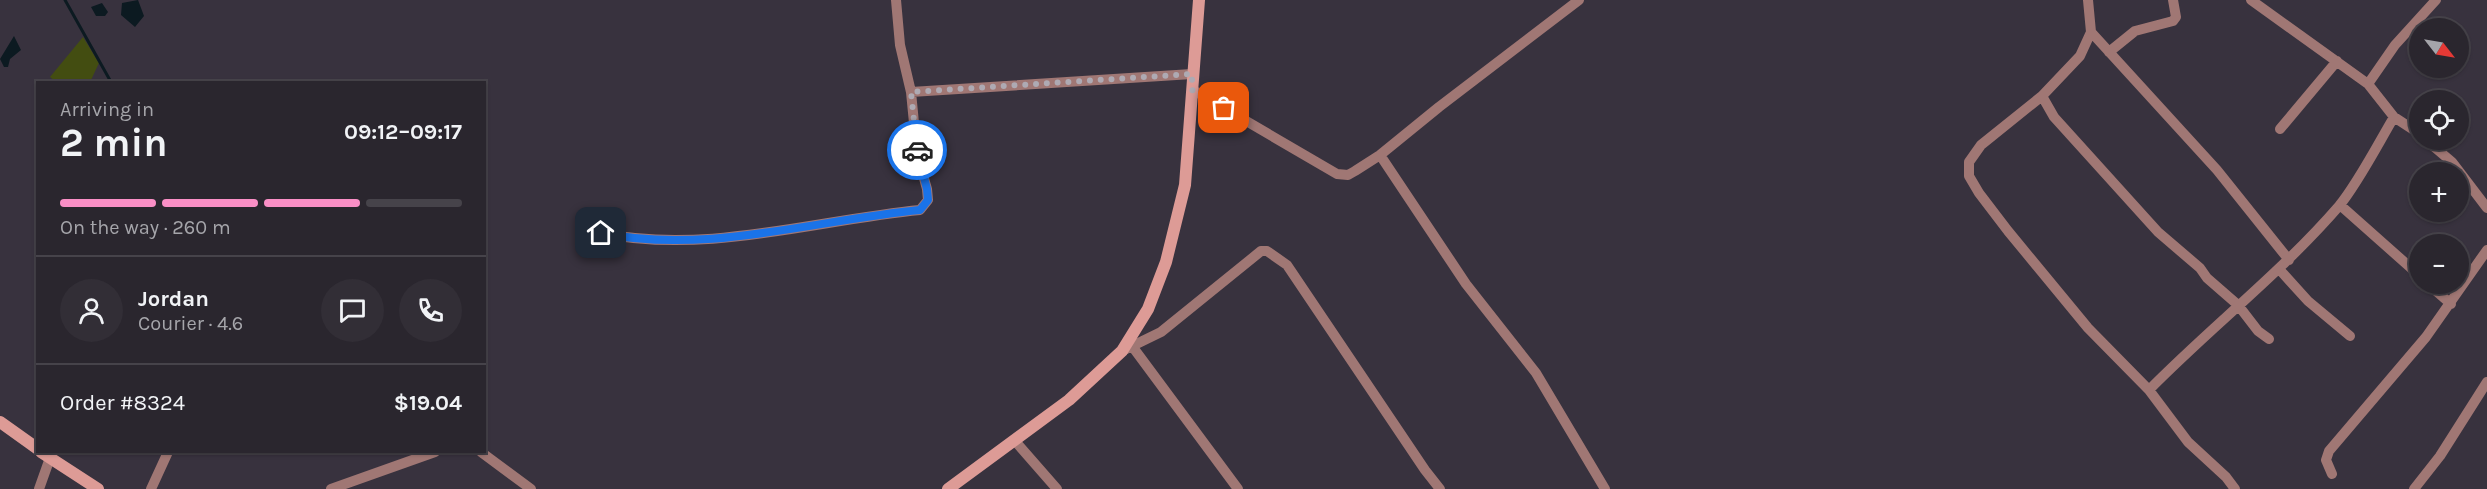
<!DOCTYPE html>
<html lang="en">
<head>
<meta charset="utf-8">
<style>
	body { margin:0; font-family:Karla,sans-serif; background:#322e36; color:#f1f3f6; height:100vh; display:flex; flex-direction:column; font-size:22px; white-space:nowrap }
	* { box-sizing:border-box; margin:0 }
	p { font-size:20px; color:#a5a5aa }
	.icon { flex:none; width:33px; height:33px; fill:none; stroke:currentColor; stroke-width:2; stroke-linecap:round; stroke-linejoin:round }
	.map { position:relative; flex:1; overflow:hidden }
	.drawer { position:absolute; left:36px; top:81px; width:450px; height:372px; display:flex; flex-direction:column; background:#2a262e; border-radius:0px; box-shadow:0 2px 4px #0004,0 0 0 2px #46434a }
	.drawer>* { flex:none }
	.needle { width:39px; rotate:121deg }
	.controls { position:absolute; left:2409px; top:18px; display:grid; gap:12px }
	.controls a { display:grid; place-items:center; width:60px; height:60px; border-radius:50%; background:#2a262e; box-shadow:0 2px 4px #0004,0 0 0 2px #46434a; font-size:30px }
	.pin { position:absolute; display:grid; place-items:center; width:51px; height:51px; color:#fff; margin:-26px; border-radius:12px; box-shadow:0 3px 9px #0006 }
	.courier { position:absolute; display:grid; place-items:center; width:60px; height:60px; margin:-30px; border:4px solid #1a73e8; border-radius:50%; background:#fff; color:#222; box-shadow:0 2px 8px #0007 }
	.summary em { font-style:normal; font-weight:700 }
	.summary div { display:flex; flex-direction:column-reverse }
	.summary { display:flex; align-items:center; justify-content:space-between; height:102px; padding:0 24px }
	h1 { font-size:39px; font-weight:700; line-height:45px }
	.bar { display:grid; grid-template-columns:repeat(4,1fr); gap:9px 6px; align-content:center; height:72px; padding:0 24px }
	.bar i { height:8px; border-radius:4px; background:#46434a }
	.bar .selected { background:#fa8fc6 }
	.bar p { grid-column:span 4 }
	.line { display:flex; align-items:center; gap:15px; padding:0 24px; border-top:2px solid #46434a }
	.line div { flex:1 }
	.round { display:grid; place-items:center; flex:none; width:63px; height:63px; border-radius:32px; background:#322e36 }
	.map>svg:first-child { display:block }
</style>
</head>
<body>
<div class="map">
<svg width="2487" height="489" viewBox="0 0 2487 489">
	<rect width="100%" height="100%" fill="#38323e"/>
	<path fill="#434d11" d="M83,37L99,63L91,80L90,82H56L50,77Z"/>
	<path fill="#0c1a21" d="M138,0L144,16L135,27L121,15L122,3Z
		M102,3L108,12L105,16H96L91,7Z
		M14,36L21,50L10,59L8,67H4L0,59Z"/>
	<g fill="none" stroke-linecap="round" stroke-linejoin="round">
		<path stroke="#0c1a21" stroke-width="3" d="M65,0L111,82"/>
		<path stroke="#a07774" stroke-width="10" d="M896,0L900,45L911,92L1192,74
			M2088,0L2091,32L2080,56L2042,96L1981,145L1969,162V176L1979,193L2008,231L2088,328L2149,390L2188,442L2226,477L2235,489
			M2251,0L2368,84L2394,117L2420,134
			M2091,32L2217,170L2289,260
			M2109,52L2135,31L2173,21L2176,17L2173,0
			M2368,84L2395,45L2436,0
			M1193,90L1337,174L1348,175L1355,171L1380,155L1439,107L1579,0
			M2042,96L2054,117L2158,232L2200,268L2207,278L2238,305L2258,331L2269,339
			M2280,129L2337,61
			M2426,140L2452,162L2487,208
			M1380,155L1466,284L1536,373L1605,489
			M2340,205L2420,276
			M601,233C706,255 816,220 920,210L928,200L927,189L917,154L911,92
			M2279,269L2308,301L2350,336
			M2428,284L2451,304
			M1132,346L1238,489
			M1122,351L1161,332L1261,251H1267L1287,265L1425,470L1440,489
			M2149,390C2211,327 2281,273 2339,206C2358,183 2378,144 2394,117
			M1015,441L1057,489
			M481,452L531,489
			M2332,474L2326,460L2329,451L2426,337L2487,250
			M39,489L50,458
			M151,489L168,452
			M331,489L435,452
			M2414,489L2440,456L2487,382"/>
		<path stroke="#dd9b96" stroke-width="12" d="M0,422L38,449
			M41,452L98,489
			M948,489L1069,400L1122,351L1148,309L1166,262L1185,185L1199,0"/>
	</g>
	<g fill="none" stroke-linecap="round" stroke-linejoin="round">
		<path stroke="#aeaab3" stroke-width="6" stroke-dasharray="0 10.8" d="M917,150L911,92L1192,74V90L1224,108"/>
		<path stroke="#1a73e8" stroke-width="8" d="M601,233C706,255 815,220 920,210L928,200L927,189L917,150"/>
	</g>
</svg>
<div class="controls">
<a><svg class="needle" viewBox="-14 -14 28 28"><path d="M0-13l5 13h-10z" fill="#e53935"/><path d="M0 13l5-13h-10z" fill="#a5a5aa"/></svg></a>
<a><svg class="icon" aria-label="locate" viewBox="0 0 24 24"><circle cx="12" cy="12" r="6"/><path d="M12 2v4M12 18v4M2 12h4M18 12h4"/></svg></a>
<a>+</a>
<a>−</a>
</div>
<div class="pin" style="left:1224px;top:108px;background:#ea580c"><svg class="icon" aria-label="bag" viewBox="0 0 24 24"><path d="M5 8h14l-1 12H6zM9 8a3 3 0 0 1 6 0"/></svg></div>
<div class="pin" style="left:601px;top:233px;background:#1f2937"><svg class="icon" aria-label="home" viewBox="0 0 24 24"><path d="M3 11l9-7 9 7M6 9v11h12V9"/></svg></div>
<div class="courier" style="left:917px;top:150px"><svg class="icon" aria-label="car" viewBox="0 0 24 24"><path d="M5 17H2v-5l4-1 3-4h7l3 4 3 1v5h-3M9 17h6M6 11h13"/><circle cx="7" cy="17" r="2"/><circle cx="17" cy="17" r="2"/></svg></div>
<section class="drawer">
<div class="summary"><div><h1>2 min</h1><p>Arriving in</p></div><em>09:12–09:17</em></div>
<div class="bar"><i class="selected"></i><i class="selected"></i><i class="selected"></i><i></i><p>On the way · 260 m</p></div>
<div class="line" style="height:108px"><a class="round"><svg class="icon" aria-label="person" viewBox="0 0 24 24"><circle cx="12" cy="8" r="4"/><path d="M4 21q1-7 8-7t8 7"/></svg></a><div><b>Jordan</b><p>Courier · 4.6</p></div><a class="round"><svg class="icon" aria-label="chat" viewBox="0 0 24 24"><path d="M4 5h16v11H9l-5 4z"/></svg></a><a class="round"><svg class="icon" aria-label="phone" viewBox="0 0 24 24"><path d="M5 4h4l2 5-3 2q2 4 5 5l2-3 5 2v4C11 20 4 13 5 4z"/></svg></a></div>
<div class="line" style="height:78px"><div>Order #8324</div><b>$19.04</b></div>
</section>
</div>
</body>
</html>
